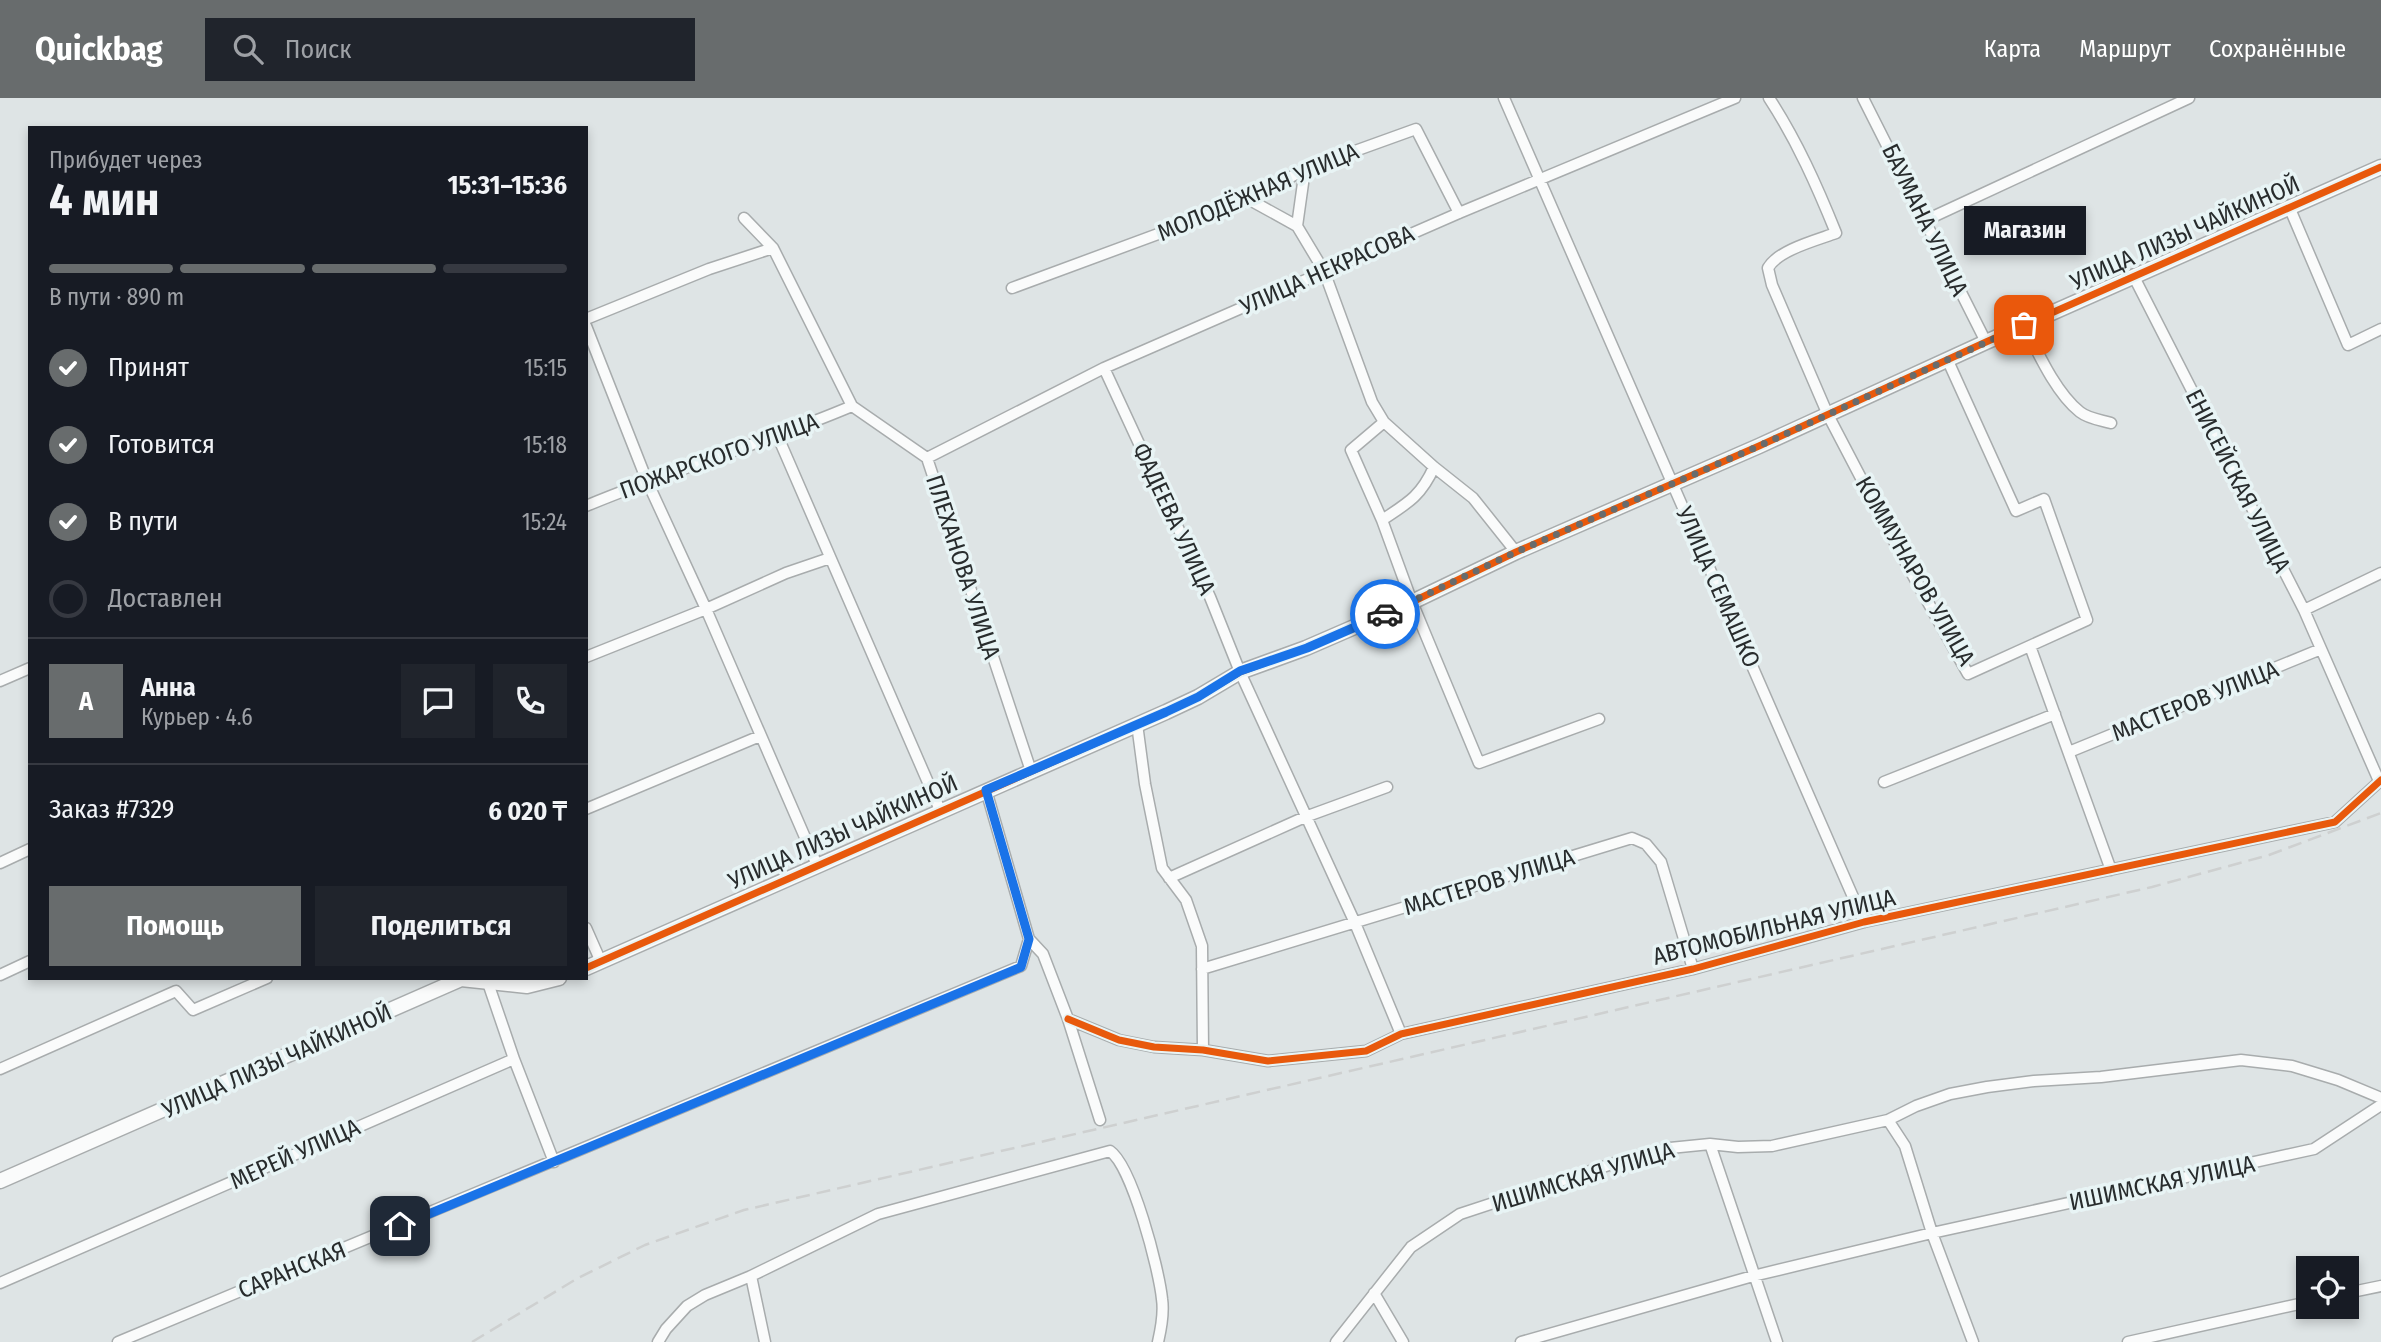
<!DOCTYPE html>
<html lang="ru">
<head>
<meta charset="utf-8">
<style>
	body { margin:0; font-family:"Fira Sans Condensed",sans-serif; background:#20242c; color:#f1f3f6; height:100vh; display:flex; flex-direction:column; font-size:26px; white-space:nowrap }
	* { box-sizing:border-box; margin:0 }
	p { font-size:23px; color:#9ea1a6 }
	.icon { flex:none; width:38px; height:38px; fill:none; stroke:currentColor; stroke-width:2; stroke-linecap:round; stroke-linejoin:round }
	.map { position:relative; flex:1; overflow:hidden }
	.sheet { position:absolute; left:28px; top:28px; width:560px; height:854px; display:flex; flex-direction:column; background:#171b24; border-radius:0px; box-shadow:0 4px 10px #0003 }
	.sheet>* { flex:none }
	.fabs { position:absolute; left:2296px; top:1158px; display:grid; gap:14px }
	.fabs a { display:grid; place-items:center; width:63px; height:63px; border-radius:0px; background:#171b24; box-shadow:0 4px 10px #0003; font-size:35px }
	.pin { position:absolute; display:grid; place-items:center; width:60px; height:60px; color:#fff; margin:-30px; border-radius:14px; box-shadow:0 4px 10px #0006 }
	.courier { position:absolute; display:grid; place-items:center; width:70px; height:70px; margin:-35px; border:5px solid #1a73e8; border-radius:50%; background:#fff; color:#222; box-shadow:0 2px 9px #0007 }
	.bubble { position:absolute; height:49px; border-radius:0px; background:#171b24; box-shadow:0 4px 10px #0003; font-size:23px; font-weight:700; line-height:49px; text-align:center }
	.overview em { font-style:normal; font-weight:700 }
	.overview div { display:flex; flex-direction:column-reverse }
	.overview { display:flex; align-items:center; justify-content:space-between; height:119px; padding:0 21px }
	h1 { font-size:46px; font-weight:700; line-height:52px }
	.bar { display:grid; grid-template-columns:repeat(4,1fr); gap:10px 7px; align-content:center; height:84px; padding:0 21px }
	.bar i { height:9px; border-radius:5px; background:#363941 }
	.bar .active { background:#686c6d }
	.bar p { grid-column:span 4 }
	.line { display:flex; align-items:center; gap:18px; padding:0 21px; border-top:2px solid #363941 }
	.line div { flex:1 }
	.round { display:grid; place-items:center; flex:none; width:74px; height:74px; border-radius:0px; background:#20242c }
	ol { padding:0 21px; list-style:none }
	li { display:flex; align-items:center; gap:21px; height:77px }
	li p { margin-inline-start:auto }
	li .icon { padding:7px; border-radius:50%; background:#686c6d; color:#fff; stroke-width:4 }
	li:last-child { color:#9ea1a6 }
	li i { width:38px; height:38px; border:4px solid #363941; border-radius:50% }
	.action { display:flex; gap:14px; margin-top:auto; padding:14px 21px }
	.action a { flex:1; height:80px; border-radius:0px; background:#686c6d; color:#fff; font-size:28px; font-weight:700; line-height:80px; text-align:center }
	.action a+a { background:#20242c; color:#f1f3f6 }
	header { display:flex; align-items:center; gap:42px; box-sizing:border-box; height:98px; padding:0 35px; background:#686c6d; color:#fff }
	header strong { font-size:33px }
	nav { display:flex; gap:38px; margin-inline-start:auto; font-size:24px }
	.search { width:490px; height:63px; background:#20242c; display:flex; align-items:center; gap:18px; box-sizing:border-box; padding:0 24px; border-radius:0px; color:#9ea1a6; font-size:26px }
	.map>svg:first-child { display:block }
</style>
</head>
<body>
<header>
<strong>Quickbag</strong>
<div class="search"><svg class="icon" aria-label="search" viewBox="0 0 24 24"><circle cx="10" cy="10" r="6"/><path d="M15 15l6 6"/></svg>Поиск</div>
<nav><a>Карта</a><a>Маршрут</a><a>Сохранённые</a></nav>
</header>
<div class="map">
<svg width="2381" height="1244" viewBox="0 0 2381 1244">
	<rect width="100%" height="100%" fill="#dee4e5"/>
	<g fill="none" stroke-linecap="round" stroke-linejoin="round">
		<defs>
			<path id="street" d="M1504,0L1864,824
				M1769,0C1797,43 1817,88 1836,135C1817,142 1778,152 1768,170L1772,187L1828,317L1896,447L1968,576L2087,522L2044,401L2016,413L1948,263
				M1863,0L1986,244
				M1250,102L1297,128L1324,173L1372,304L1384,324L1434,369L1473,400L1516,454
				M2290,111L2348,247L2381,231
				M744,120L773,150L852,308L927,360L1031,673
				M1926,122L2189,0
				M1297,128L1305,71
				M2134,179L2304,512L2379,683
				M1012,190L1250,102L1305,71L1416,31L1459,115
				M586,221L709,171L773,150
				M2024,227C2038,255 2056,295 2080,314C2089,321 2101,322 2111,325
				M586,228L647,383L706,511L817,767
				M1104,270L1210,499L1240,574L1355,825L1401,936
				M1384,324L1351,352L1382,422L1412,504L1479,665L1599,621
				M778,339L940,712
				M927,360L1104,270L1459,115L1735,0
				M586,408C674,371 765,345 852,308
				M1382,422C1408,405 1421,398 1434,369
				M2304,512L2381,475
				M2030,548L2111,772
				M586,559L706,511L786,475L830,460
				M0,583L30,570
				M1137,626L1145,686L1162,770L1186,802L1202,848L1203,952
				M2069,654L2321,551
				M1884,684L2055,616
				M986,692L1029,841L1043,856L1068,921L1100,1022
				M586,711L760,638
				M0,765L30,751
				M1169,780L1305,719L1387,689
				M586,830L601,864
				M1202,871L1632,740L1646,746L1661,764L1693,871
				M0,877L30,863
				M1068,921L1119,942L1154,949L1203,952L1268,963L1366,953L1401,936L1693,871L1864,824L2335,724L2381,682
				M514,961L554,1064
				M0,971L176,893L193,912L267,880
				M1888,1022L1916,1008L1950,996L1987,989L2034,983L2101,979L2241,962L2292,968L2338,982L2381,1000
				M1710,1046L1777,1244
				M751,1178L765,1244
				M0,1185L514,961L487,882
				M1374,1195L1403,1244
				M2347,1195L2381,1188
				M118,1244L1021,868L1029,841
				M658,1244L666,1231L687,1208L705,1197L751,1178L878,1116L1110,1053C1132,1068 1159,1171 1162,1201C1164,1214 1161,1231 1158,1244
				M1336,1244L1411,1149L1460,1116L1630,1060L1670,1050L1710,1046L1738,1049L1772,1048L1888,1022L1905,1048L1932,1135L1973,1244
				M1521,1244L1753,1178L1932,1135L2314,1051L2381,1007
				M2128,1244L2308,1204"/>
			<path id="secondary" d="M586,870L1166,614L1198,599L1240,574L1306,550L1412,504L1516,454L1759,348L1986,244L2381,69
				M0,1083L461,881L527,888L559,880"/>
		</defs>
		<use href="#street" stroke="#a8acad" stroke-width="13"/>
		<use href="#secondary" stroke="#a8acad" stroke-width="17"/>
		<use href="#street" stroke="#fafbfb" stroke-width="10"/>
		<use href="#secondary" stroke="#fafbfb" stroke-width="14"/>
		<path stroke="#ced0d0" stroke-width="2.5" stroke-dasharray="14 7" stroke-linecap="butt" d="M472,1244L578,1180L645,1147L744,1112L2152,789L2269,757L2381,715"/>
		<defs>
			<path id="cycleway" d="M586,870L1166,614L1198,599L1240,574L1306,550L1412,504L1516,454L1759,348L1986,244L2381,69
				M1068,921L1119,942L1154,949L1203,952L1268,963L1366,953L1401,936L1693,871L1864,824L2335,724L2381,682"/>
		</defs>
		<use href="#cycleway" stroke="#e8f4f5" stroke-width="11"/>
		<use href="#cycleway" stroke="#e8590c" stroke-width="7"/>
	</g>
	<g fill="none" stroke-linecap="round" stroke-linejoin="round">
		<path stroke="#686c6d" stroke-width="7" stroke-dasharray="0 12.6" d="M1385,516L1516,454L1759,348L2024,227"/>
		<path stroke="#1a73e8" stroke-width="9" d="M400,1128L1021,869L1029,841L986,692L1166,614L1198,599L1240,573L1307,550L1385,516"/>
	</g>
	<g text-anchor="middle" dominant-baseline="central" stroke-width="7" stroke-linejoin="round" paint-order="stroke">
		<g font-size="24" fill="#282c2d" stroke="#e8f4f5">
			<text transform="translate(1258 94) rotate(-23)">МОЛОДЁЖНАЯ УЛИЦА</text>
			<text transform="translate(1925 122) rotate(64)">БАУМАНА УЛИЦА</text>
			<text transform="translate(2185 135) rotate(-24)">УЛИЦА ЛИЗЫ ЧАЙКИНОЙ</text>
			<text transform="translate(1327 172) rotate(-24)">УЛИЦА НЕКРАСОВА</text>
			<text transform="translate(719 358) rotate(-20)">ПОЖАРСКОГО УЛИЦА</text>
			<text transform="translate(2238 383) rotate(63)">ЕНИСЕЙСКАЯ УЛИЦА</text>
			<text transform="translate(1174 421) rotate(65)">ФАДЕЕВА УЛИЦА</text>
			<text transform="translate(963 469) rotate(72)">ПЛЕХАНОВА УЛИЦА</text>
			<text transform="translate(1915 473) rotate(60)">КОММУНАРОВ УЛИЦА</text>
			<text transform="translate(1718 489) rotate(66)">УЛИЦА СЕМАШКО</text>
			<text transform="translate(2195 603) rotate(-22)">МАСТЕРОВ УЛИЦА</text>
			<text transform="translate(843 734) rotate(-24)">УЛИЦА ЛИЗЫ ЧАЙКИНОЙ</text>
			<text transform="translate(1489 784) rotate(-17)">МАСТЕРОВ УЛИЦА</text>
			<text transform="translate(1774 829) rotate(-14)">АВТОМОБИЛЬНАЯ УЛИЦА</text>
			<text transform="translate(277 963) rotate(-24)">УЛИЦА ЛИЗЫ ЧАЙКИНОЙ</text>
			<text transform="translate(295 1056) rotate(-24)">МЕРЕЙ УЛИЦА</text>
			<text transform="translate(1583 1079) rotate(-17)">ИШИМСКАЯ УЛИЦА</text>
			<text transform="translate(2162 1085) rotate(-12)">ИШИМСКАЯ УЛИЦА</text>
			<text transform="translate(292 1172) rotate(-22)">САРАНСКАЯ</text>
		</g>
	</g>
</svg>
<div class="fabs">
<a><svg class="icon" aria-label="locate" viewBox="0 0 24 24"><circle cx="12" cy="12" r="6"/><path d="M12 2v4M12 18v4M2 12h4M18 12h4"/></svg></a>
</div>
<div class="pin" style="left:2024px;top:227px;background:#ea580c"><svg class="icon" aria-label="bag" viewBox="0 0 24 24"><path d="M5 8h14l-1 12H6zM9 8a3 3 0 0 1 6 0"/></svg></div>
<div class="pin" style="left:400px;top:1128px;background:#1f2937"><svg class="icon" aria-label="home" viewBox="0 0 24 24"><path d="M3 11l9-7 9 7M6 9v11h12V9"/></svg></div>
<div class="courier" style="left:1385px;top:516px"><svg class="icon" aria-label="car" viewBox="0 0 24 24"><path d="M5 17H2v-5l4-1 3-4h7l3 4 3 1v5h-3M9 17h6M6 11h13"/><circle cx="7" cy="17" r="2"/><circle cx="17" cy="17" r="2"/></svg></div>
<div class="bubble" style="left:1964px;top:108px;width:122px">Магазин</div>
<section class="sheet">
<div class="overview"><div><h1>4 мин</h1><p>Прибудет через</p></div><em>15:31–15:36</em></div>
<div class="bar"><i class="active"></i><i class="active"></i><i class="active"></i><i></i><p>В пути · 890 m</p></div>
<ol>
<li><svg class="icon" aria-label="check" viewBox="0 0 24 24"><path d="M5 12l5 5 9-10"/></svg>Принят<p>15:15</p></li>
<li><svg class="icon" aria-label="check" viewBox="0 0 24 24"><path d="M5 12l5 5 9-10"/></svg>Готовится<p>15:18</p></li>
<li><svg class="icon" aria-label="check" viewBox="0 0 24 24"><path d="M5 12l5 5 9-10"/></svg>В пути<p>15:24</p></li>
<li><i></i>Доставлен</li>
</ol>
<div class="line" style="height:126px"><b class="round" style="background:#686c6d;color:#fff">А</b><div><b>Анна</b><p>Курьер · 4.6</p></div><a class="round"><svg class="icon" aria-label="chat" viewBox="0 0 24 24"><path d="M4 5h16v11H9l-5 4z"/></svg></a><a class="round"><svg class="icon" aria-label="phone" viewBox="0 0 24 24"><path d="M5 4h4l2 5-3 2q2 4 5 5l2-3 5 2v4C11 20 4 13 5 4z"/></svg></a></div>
<div class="line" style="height:91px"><div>Заказ #7329</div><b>6 020 ₸</b></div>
<div class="action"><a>Помощь</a><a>Поделиться</a></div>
</section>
</div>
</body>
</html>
